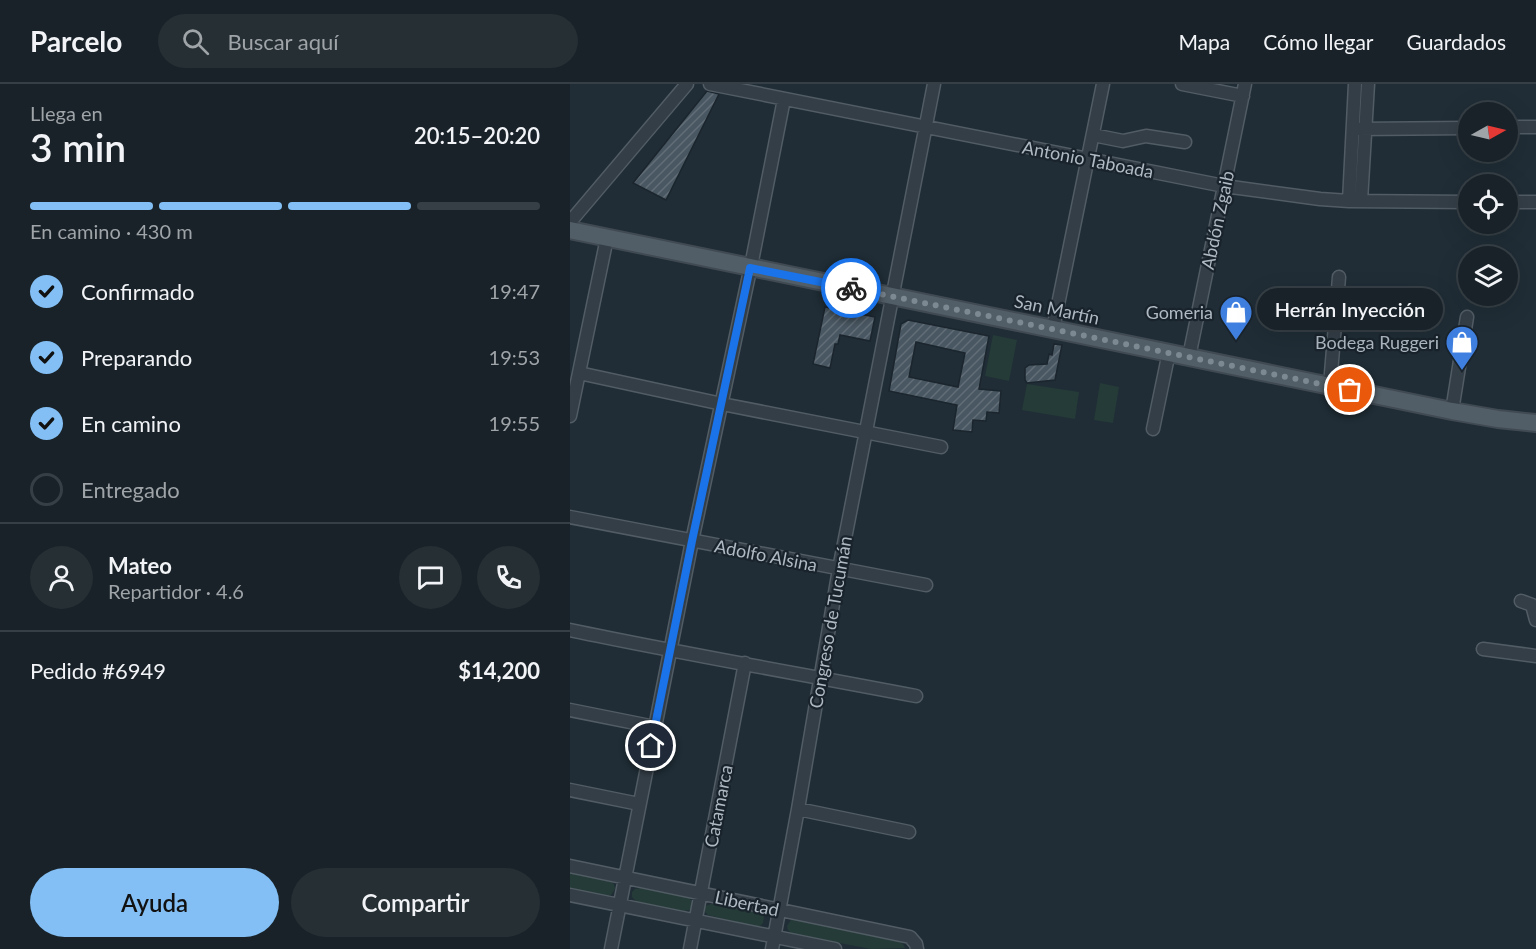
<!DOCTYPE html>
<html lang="es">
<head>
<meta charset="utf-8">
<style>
	body { margin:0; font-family:Lato,sans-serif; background:#252f34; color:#f1f3f6; height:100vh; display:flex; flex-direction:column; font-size:22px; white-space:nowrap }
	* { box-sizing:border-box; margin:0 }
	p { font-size:20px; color:#9fa4a8 }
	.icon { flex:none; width:33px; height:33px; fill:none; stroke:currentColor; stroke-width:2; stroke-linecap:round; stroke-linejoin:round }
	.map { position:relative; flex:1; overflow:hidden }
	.sheet { display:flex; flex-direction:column; background:#182228; width:570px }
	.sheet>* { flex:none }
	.needle { width:39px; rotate:82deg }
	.tools { position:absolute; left:888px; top:18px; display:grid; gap:12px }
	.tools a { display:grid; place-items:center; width:60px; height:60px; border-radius:50%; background:#182228; box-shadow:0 6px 24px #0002,0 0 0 2px #363f45; font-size:30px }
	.pin { position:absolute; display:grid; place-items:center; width:51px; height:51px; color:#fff; margin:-26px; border:3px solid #fff; border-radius:50%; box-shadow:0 2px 6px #0007 }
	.courier { position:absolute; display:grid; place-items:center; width:60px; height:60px; margin:-30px; border:4px solid #1a73e8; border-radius:50%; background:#fff; color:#222; box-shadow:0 2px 8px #0007 }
	.bubble { position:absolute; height:42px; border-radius:21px; background:#182228; box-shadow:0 6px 24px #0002,0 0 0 2px #363f45; font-size:20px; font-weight:600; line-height:42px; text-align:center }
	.summary em { font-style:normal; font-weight:600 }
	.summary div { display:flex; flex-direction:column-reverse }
	.summary { display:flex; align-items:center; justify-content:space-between; height:102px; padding:0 30px }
	h1 { font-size:39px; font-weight:600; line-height:45px }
	.bar { display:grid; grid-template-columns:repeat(4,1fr); gap:9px 6px; align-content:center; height:72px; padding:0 30px }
	.bar i { height:8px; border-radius:4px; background:#363f45 }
	.bar .current { background:#83bff4 }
	.bar p { grid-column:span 4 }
	.line { display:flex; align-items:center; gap:15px; padding:0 30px; border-top:2px solid #363f45 }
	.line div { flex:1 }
	.round { display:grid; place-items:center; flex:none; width:63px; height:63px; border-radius:32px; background:#252f34 }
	ol { padding:0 30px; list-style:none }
	li { display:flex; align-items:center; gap:18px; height:66px }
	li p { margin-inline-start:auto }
	li .icon { padding:6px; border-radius:50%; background:#83bff4; color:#111; stroke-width:4 }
	li:last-child { color:#9fa4a8 }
	li i { width:33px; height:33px; border:3px solid #363f45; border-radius:50% }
	.cta { display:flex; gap:12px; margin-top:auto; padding:12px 30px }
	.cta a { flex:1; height:69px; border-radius:36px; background:#83bff4; color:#111; font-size:24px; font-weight:600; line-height:69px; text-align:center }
	.cta a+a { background:#252f34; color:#f1f3f6 }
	header { display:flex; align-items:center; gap:36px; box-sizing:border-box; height:84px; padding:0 30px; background:#182228; border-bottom:2px solid #363f45 }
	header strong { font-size:28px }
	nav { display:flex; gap:33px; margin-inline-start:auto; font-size:21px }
	.search { width:420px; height:54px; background:#252f34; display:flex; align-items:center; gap:15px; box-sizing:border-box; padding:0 21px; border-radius:33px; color:#9fa4a8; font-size:22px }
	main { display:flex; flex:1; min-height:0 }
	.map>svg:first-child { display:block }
</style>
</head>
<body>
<header>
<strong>Parcelo</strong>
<div class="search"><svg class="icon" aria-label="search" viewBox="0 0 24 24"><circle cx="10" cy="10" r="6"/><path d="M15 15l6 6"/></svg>Buscar aquí</div>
<nav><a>Mapa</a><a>Cómo llegar</a><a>Guardados</a></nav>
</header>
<main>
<section class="sheet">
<div class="summary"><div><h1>3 min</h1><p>Llega en</p></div><em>20:15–20:20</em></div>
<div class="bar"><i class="current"></i><i class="current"></i><i class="current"></i><i></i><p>En camino · 430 m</p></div>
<ol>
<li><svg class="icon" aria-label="check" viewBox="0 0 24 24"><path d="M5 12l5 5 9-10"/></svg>Confirmado<p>19:47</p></li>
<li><svg class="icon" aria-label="check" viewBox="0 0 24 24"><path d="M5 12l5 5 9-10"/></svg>Preparando<p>19:53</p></li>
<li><svg class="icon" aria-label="check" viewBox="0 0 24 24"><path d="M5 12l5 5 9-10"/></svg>En camino<p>19:55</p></li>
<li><i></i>Entregado</li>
</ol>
<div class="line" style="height:108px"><a class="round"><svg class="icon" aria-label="person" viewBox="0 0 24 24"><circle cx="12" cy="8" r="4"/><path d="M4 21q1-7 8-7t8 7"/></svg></a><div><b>Mateo</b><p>Repartidor · 4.6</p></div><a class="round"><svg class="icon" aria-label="chat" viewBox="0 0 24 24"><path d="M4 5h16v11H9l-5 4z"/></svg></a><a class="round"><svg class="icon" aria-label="phone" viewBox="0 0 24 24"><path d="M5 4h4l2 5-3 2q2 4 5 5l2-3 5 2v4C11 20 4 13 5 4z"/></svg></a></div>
<div class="line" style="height:78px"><div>Pedido #6949</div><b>$14,200</b></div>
<div class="cta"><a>Ayuda</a><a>Compartir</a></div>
</section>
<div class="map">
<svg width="966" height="865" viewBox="0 0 966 865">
	<defs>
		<pattern id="building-hatch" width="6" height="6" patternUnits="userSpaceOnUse" patternTransform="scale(1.5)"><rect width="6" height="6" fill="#495762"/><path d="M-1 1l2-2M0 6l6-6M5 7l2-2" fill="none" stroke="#616d77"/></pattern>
	</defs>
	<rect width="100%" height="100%" fill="#202d36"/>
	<path fill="#253b38" d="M423,251L447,256L439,297L415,292Z
		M530,299L549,303L543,339L524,336Z
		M457,300L509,308L505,335L452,326Z
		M0,789L40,797L44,800L45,805L41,811L36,812L0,804Z
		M71,804L119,814C123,817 122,822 120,826L114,827L67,818L62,813V808L65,805Z
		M144,819L191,829L194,833L193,839L190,842H183L138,831L135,828V822Z
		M221,836H230L330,858L333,860L335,864L301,865L222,850L218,846L217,842Z"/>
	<path fill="url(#building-hatch)" stroke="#1b252d" stroke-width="1.5" fill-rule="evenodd" d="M137,7L149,10L96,116L63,99Z
		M255,223L305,233L300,257L270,251L268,260H265L260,284L243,280Z
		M338,236L419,252L409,305L431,307L429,329L417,328L416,337L403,336L402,348L383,346L387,321L319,307L331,240ZM346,258L395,269L388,303L339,293Z
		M484,260L492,261L485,296L457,299L455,296V284L459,281L477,280L479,270L482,271Z"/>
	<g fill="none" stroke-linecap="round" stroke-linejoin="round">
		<defs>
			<path id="minor" d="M140,0L654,102L750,115L779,117L898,118
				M612,0L673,12
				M938,43H966
				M787,45L898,44
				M523,51L553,57L576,52L615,58
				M779,117L785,0
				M791,117L798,0
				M938,118H966
				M0,138L117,0
				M483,245L533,0
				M619,273L675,0
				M9,289L152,320L371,363
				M760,301L769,193
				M882,327L897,233
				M0,332L37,154
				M583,345L599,268
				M0,433L356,501
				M951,517L962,521L966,536
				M0,546C115,570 231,590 346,612
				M913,565L966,572
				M0,626L85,643
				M0,706L69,720
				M228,725L339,748
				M0,782L340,853L346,860L347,865
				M0,811L265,865
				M41,865L122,457L182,177L214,15
				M120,865L175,579
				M202,865L228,725L269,485L364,0"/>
			<path id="major" d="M0,146L882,327L928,335L966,339"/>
		</defs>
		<use href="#minor" stroke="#515c64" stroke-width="15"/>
		<use href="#major" stroke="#404a53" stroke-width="20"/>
		<use href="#minor" stroke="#343e47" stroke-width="12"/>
		<use href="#major" stroke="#525e67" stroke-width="16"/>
	</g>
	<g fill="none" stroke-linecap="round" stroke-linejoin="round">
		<path stroke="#7c8892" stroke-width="6" stroke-dasharray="0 10.8" d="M281,204L780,306"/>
		<path stroke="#1a73e8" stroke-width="8" d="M81,662L122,457L180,184L281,204"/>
	</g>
	<defs>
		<symbol id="shop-pin" viewBox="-11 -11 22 30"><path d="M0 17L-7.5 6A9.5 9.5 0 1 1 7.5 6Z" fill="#3f7fe0" stroke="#19232b"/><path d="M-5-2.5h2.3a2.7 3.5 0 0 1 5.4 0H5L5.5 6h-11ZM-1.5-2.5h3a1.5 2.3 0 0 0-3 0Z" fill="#fff"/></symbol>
	</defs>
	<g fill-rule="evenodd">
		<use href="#shop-pin" x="647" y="209" width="38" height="52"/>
		<use href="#shop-pin" x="873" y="239" width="38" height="52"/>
	</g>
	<g text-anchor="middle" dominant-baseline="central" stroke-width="4.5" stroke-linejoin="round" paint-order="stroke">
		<g font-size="18" fill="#aeb9c3" stroke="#19232b">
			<text transform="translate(518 75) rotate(11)">Antonio Taboada</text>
			<text transform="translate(647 136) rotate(-78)">Abdón Zgaib</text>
			<text transform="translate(487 225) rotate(12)">San Martín</text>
			<text transform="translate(196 471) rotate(11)">Adolfo Alsina</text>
			<text transform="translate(260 538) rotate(-80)">Congreso de Tucumán</text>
			<text transform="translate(148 722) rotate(-79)">Catamarca</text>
			<text transform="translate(177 819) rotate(12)">Libertad</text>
		</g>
		<g font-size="18" fill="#aeb9c3" stroke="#19232b" text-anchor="end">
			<text x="643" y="228">Gomeria</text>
			<text x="869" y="258">Bodega Ruggeri</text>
		</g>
	</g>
</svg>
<div class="tools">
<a><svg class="needle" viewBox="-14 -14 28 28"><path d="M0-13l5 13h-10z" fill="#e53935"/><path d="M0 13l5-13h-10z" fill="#9fa4a8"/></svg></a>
<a><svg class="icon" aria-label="locate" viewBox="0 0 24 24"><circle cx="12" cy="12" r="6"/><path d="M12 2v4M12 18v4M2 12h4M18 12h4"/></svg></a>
<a><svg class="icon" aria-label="layers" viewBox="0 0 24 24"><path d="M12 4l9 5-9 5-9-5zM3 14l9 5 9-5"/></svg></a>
</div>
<div class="pin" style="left:780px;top:306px;background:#ea580c"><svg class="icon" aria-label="bag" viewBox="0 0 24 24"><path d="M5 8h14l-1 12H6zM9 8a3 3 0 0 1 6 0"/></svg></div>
<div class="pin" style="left:81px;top:662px;background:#1f2937"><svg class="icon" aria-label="home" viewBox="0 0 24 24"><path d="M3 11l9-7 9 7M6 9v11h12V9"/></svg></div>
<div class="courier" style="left:281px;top:204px"><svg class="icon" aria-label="bike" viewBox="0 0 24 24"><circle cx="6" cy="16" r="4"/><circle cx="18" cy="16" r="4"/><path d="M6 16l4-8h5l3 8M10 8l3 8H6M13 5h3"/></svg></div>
<div class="bubble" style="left:687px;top:204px;width:186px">Herrán Inyección</div>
</div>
</main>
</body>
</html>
